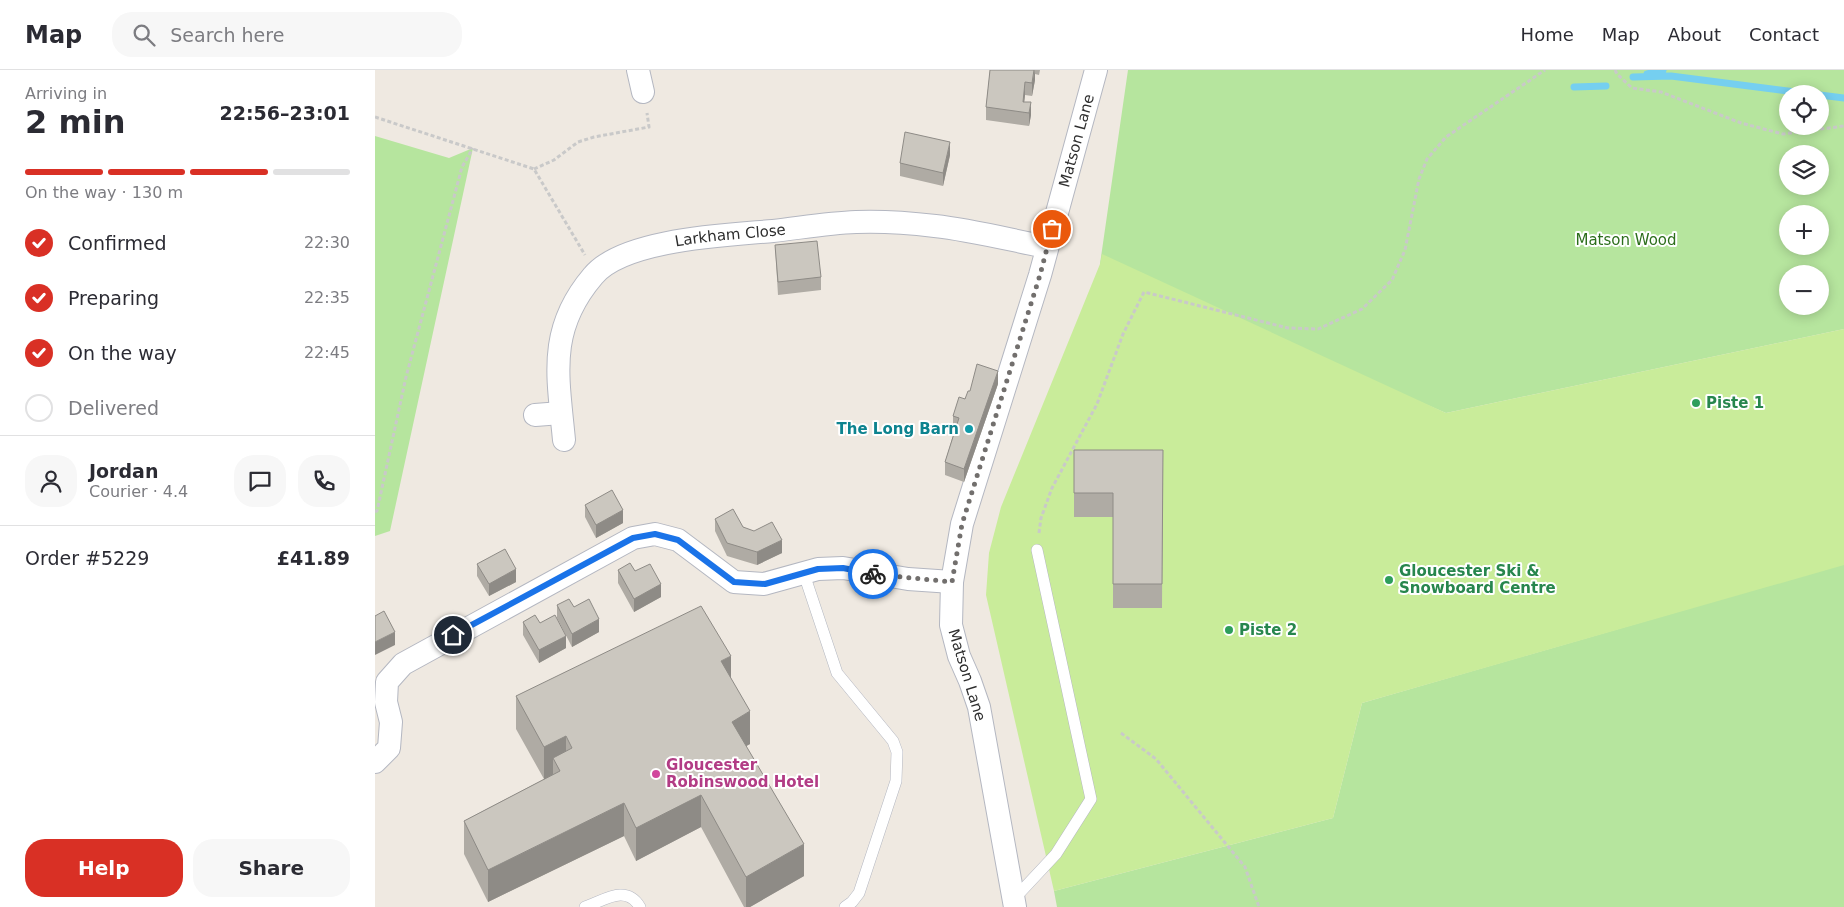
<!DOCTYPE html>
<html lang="en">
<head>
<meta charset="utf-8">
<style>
	body { margin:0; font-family:"DejaVu Sans",sans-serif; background:#f7f7f7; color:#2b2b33; height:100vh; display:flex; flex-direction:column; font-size:19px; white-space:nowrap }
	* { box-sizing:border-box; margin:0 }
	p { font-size:16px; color:#7c7c81 }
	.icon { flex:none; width:28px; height:28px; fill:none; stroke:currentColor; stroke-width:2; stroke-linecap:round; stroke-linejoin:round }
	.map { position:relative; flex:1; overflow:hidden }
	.drawer { display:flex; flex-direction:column; background:#fff; width:375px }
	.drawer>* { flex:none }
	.buttons { position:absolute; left:1404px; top:15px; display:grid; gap:10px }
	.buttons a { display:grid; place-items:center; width:50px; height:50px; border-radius:50%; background:#fff; box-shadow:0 2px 12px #0003; font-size:25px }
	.pin { position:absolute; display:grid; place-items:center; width:42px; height:42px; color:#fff; margin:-21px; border:2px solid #fff; border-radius:50%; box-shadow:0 1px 5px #0007 }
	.courier { position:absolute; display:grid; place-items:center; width:50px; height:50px; margin:-25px; border:4px solid #1a73e8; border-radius:50%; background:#fff; color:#222; box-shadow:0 1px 6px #0007 }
	.summary em { font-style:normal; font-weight:600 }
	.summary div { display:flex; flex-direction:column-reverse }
	.summary { display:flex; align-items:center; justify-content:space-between; height:85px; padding:0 25px }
	h1 { font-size:32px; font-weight:600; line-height:38px }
	.bar { display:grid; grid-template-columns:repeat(4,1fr); gap:8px 5px; align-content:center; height:60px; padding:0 25px }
	.bar i { height:6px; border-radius:4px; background:#e1e1e2 }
	.bar .selected { background:#d93025 }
	.bar p { grid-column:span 4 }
	.line { display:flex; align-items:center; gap:12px; padding:0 25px; border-top:1px solid #e1e1e2 }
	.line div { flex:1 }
	.round { display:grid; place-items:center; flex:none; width:52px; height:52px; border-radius:20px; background:#f7f7f7 }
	ol { padding:0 25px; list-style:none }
	li { display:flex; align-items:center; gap:15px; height:55px }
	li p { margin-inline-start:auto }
	li .icon { padding:5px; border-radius:50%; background:#d93025; color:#fff; stroke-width:4 }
	li:last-child { color:#7c7c81 }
	li i { width:28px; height:28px; border:2px solid #e1e1e2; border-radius:50% }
	.cta { display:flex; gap:10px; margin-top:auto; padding:10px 25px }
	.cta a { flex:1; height:58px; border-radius:20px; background:#d93025; color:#fff; font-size:20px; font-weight:600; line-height:58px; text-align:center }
	.cta a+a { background:#f7f7f7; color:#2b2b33 }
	header { display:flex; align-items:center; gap:30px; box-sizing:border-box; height:70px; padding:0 25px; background:#fff; border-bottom:1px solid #e1e1e2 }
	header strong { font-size:24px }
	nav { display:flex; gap:28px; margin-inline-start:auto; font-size:18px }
	.search { width:350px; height:45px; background:#f7f7f7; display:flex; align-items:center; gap:12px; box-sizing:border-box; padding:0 18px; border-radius:20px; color:#7c7c81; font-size:19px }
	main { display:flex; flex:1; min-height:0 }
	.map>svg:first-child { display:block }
</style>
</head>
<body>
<header>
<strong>Map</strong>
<div class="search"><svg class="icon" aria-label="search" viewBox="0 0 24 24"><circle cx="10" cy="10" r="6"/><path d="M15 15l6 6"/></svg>Search here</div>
<nav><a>Home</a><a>Map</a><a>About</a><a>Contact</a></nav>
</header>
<main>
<section class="drawer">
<div class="summary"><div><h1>2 min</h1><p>Arriving in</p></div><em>22:56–23:01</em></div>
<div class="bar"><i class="selected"></i><i class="selected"></i><i class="selected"></i><i></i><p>On the way · 130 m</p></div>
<ol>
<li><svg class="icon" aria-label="check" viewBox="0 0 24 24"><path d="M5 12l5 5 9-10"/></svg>Confirmed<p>22:30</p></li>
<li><svg class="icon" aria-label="check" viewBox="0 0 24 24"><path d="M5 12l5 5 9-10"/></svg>Preparing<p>22:35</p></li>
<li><svg class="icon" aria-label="check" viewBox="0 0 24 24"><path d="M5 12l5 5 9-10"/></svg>On the way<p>22:45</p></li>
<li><i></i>Delivered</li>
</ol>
<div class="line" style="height:90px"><a class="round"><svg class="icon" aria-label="person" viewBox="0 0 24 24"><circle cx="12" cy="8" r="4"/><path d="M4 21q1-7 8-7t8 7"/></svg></a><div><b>Jordan</b><p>Courier · 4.4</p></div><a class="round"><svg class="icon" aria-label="chat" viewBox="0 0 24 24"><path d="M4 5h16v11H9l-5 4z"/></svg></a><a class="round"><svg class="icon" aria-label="phone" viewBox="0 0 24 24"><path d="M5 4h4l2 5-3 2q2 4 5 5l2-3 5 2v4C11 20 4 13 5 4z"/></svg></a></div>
<div class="line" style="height:65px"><div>Order #5229</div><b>£41.89</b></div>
<div class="cta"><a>Help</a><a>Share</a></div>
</section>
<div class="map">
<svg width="1469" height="837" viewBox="0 0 1469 837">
	<rect width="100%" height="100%" fill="#efe9e1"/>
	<path fill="#b6e59e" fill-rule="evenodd" d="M753,0H1469V259L1071,343L725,194ZM1412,24H1445V56H1412ZM1412,84H1445V116H1412ZM1412,144H1445V176H1412ZM1412,204H1445V236H1412Z
		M0,66L74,88L98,78L15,461L0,466Z
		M1469,477V837H682L679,821L958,748L987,633L1340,531Z"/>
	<path fill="#c9ec9a" d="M727,184L1071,343L1469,259V495L987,633L958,748L679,821L611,525L614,483L626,437L725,194Z"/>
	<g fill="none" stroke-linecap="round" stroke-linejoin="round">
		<path stroke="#75cff0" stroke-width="7" d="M1272,4L1288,0
			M1258,7L1296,6L1437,24
			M1199,17L1231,16
			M1445,25L1469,28"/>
		<defs>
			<path id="service" d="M429,504L462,603L518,671L522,682L521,711L484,823L477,832L470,837
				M639,829L681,784L716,729L662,480
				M210,837C230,830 251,814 265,837"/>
			<g id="minor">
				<path d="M263,0L268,22"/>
				<path d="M160,345L186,343"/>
				<path id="s1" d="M189,370C183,306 172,260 218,206C248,169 353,165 398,161C425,158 453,153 481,152C507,151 535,153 560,156C597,160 635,170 672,177"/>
				<path d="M0,692L14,678L16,652L11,632L12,612L28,594L258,468L280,464L303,470L359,512L389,514L443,499L468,498L533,509L577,512"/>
				<path id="s2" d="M640,837L604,637L595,611L584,586L576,555L577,512L587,454L665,205L721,0"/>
			</g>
		</defs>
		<use href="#service" stroke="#b4b7c1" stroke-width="12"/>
		<use href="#minor" stroke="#b4b7c1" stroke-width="24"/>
		<path stroke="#c9c9c9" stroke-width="3" stroke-dasharray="4 2.5" stroke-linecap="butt" d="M1240,0L1242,4L1257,18L1286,22L1366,53L1408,64L1469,56
			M0,47L159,99L210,185
			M159,99L179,90L203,72L219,67L274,57L272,43
			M0,442L2,441L31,307L87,97L98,78
			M664,463L666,448L677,418L722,334L748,264L769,222L913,258L943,259L987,239L1017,210L1030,180L1044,109L1052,89L1071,67L1170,0
			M746,663L781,689L870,797L884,837"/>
		<use href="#service" stroke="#fff" stroke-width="11"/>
		<use href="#minor" stroke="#fff" stroke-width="22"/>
	</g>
	<path fill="#afaba4" d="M615,0H665L664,5L660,4V10L657,26L650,25L649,32L656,45L654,56L611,50V37Z
		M575,85L568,116L525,106V93Z
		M400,175L446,207V220L403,225Z
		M623,314L589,412L570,405V392L580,359L578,358V346L595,321Z
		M699,380H788L787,538H738V447H699Z
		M210,435L248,453L221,468L210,447Z
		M340,449L368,457L407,483L382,495L352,486L340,461Z
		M102,494L141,512L114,526L102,506Z
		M243,500L260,501L286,527L259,542L243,513Z
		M182,535L199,537L224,562L197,577L182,548Z
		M148,552L165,553L191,578L164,593L148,565Z
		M356,608L375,674L371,676L429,806L375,837H369L326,757L261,791L249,766L113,832L89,784V751L169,709L141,659V626Z"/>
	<path fill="#8e8b86" d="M660,0V10L657,26V13Z
		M650,12V25L648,44V32Z
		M656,32V45L654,56V43Z
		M575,72V85L568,116V103Z
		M623,301V314L589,412V399Z
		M248,440V453L221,468V455Z
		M407,470V483L382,495V482Z
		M141,499V512L114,526V514Z
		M286,514V527L259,542V529Z
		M224,549V562L197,577V564Z
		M20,562V575L0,585V572Z
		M191,566V578L164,593V580Z
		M356,586V618L346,591Z
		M375,641V674L357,684V652Z
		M191,666V699L185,701L178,688V705L169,710V677Z
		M326,725V757L261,791V758Z
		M249,733V766L113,832V800Z
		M429,774V806L375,837H371V807Z"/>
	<path fill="#cbc7bf" stroke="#8e8b86" d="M615,0H659L657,13L650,12L648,32H656L654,43L611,37Z
		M530,62L575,72L568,103L525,93Z
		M442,171L446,207L403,212L400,175Z
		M602,294L623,301L589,399L570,392L584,348L578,346L584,327L590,329L593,321H595Z
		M699,380H788L787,514H738V423H699Z
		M237,420L248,440L221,455L210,435Z
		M358,439L368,457L379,461L397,452L407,470L382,482L352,473L340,449Z
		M130,479L141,499L114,514L102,494Z
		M255,493L260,501L275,494L286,514L259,529L243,500Z
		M194,529L199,537L214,529L224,549L197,564L182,535Z
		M326,536L356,586L346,591L375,641L357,652L429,774L371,807L326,725L261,758L249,733L113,800L89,751L185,701L178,688L197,678L191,666L169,677L141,626Z
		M9,541L20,562L0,572V546Z
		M160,545L165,553L180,545L191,566L164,580L148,552Z"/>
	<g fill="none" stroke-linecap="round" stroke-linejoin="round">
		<path stroke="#726f6d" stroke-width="5" stroke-dasharray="0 9" d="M498,504L577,512L587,454L665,205L677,159"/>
		<path stroke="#1a73e8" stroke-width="6" d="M78,565L258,468L280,464L303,470L359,512L390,514L443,499L468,498L498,504"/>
	</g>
	<g fill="#2e9e5b" stroke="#fff" stroke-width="2">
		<circle cx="1321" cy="333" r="5"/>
		<circle cx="1014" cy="510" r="5"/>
		<circle cx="854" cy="560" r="5"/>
	</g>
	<circle fill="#0f9aa8" stroke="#fff" stroke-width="2" cx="594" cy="359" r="5"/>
	<circle fill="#d1479c" stroke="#fff" stroke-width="2" cx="281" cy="704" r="5"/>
	<g text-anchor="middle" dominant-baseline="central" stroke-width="4" stroke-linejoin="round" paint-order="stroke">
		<g font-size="15" fill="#2e2e2e" stroke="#fff">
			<text stroke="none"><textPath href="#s2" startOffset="792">Matson Lane</textPath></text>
			<text stroke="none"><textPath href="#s1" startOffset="319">Larkham Close</textPath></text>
			<text transform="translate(592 605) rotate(73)">Matson Lane</text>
		</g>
		<g font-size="15" fill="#2c6e1b" stroke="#fff">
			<text x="1251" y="170">Matson Wood</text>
		</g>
		<g font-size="15" font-weight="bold" fill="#27864d" stroke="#fff" text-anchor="start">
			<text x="1331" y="333">Piste 1</text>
			<text x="1024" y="501">Gloucester Ski &amp;<tspan x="1024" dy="17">Snowboard Centre</tspan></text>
			<text x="864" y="560">Piste 2</text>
		</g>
		<g font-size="15" font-weight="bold" fill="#0d838f" stroke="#fff" text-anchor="end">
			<text x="584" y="359">The Long Barn</text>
		</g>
		<g font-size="15" font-weight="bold" fill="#b23c85" stroke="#fff" text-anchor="start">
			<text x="291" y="695">Gloucester<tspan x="291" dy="17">Robinswood Hotel</tspan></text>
		</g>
	</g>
</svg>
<div class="buttons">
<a><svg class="icon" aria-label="locate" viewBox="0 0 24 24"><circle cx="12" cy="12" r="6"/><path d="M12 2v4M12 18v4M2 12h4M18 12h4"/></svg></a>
<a><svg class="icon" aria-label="layers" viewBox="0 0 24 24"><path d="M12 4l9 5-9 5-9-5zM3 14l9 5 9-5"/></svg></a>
<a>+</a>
<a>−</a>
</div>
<div class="pin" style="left:677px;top:159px;background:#ea580c"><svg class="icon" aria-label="bag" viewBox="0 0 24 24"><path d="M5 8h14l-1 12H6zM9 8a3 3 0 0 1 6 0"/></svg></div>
<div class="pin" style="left:78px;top:565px;background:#1f2937"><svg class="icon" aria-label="home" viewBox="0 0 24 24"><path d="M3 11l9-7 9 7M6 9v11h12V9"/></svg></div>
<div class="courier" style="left:498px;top:504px"><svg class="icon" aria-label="bike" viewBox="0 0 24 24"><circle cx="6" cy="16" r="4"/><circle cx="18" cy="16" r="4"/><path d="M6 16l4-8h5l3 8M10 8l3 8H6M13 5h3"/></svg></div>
</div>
</main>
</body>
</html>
